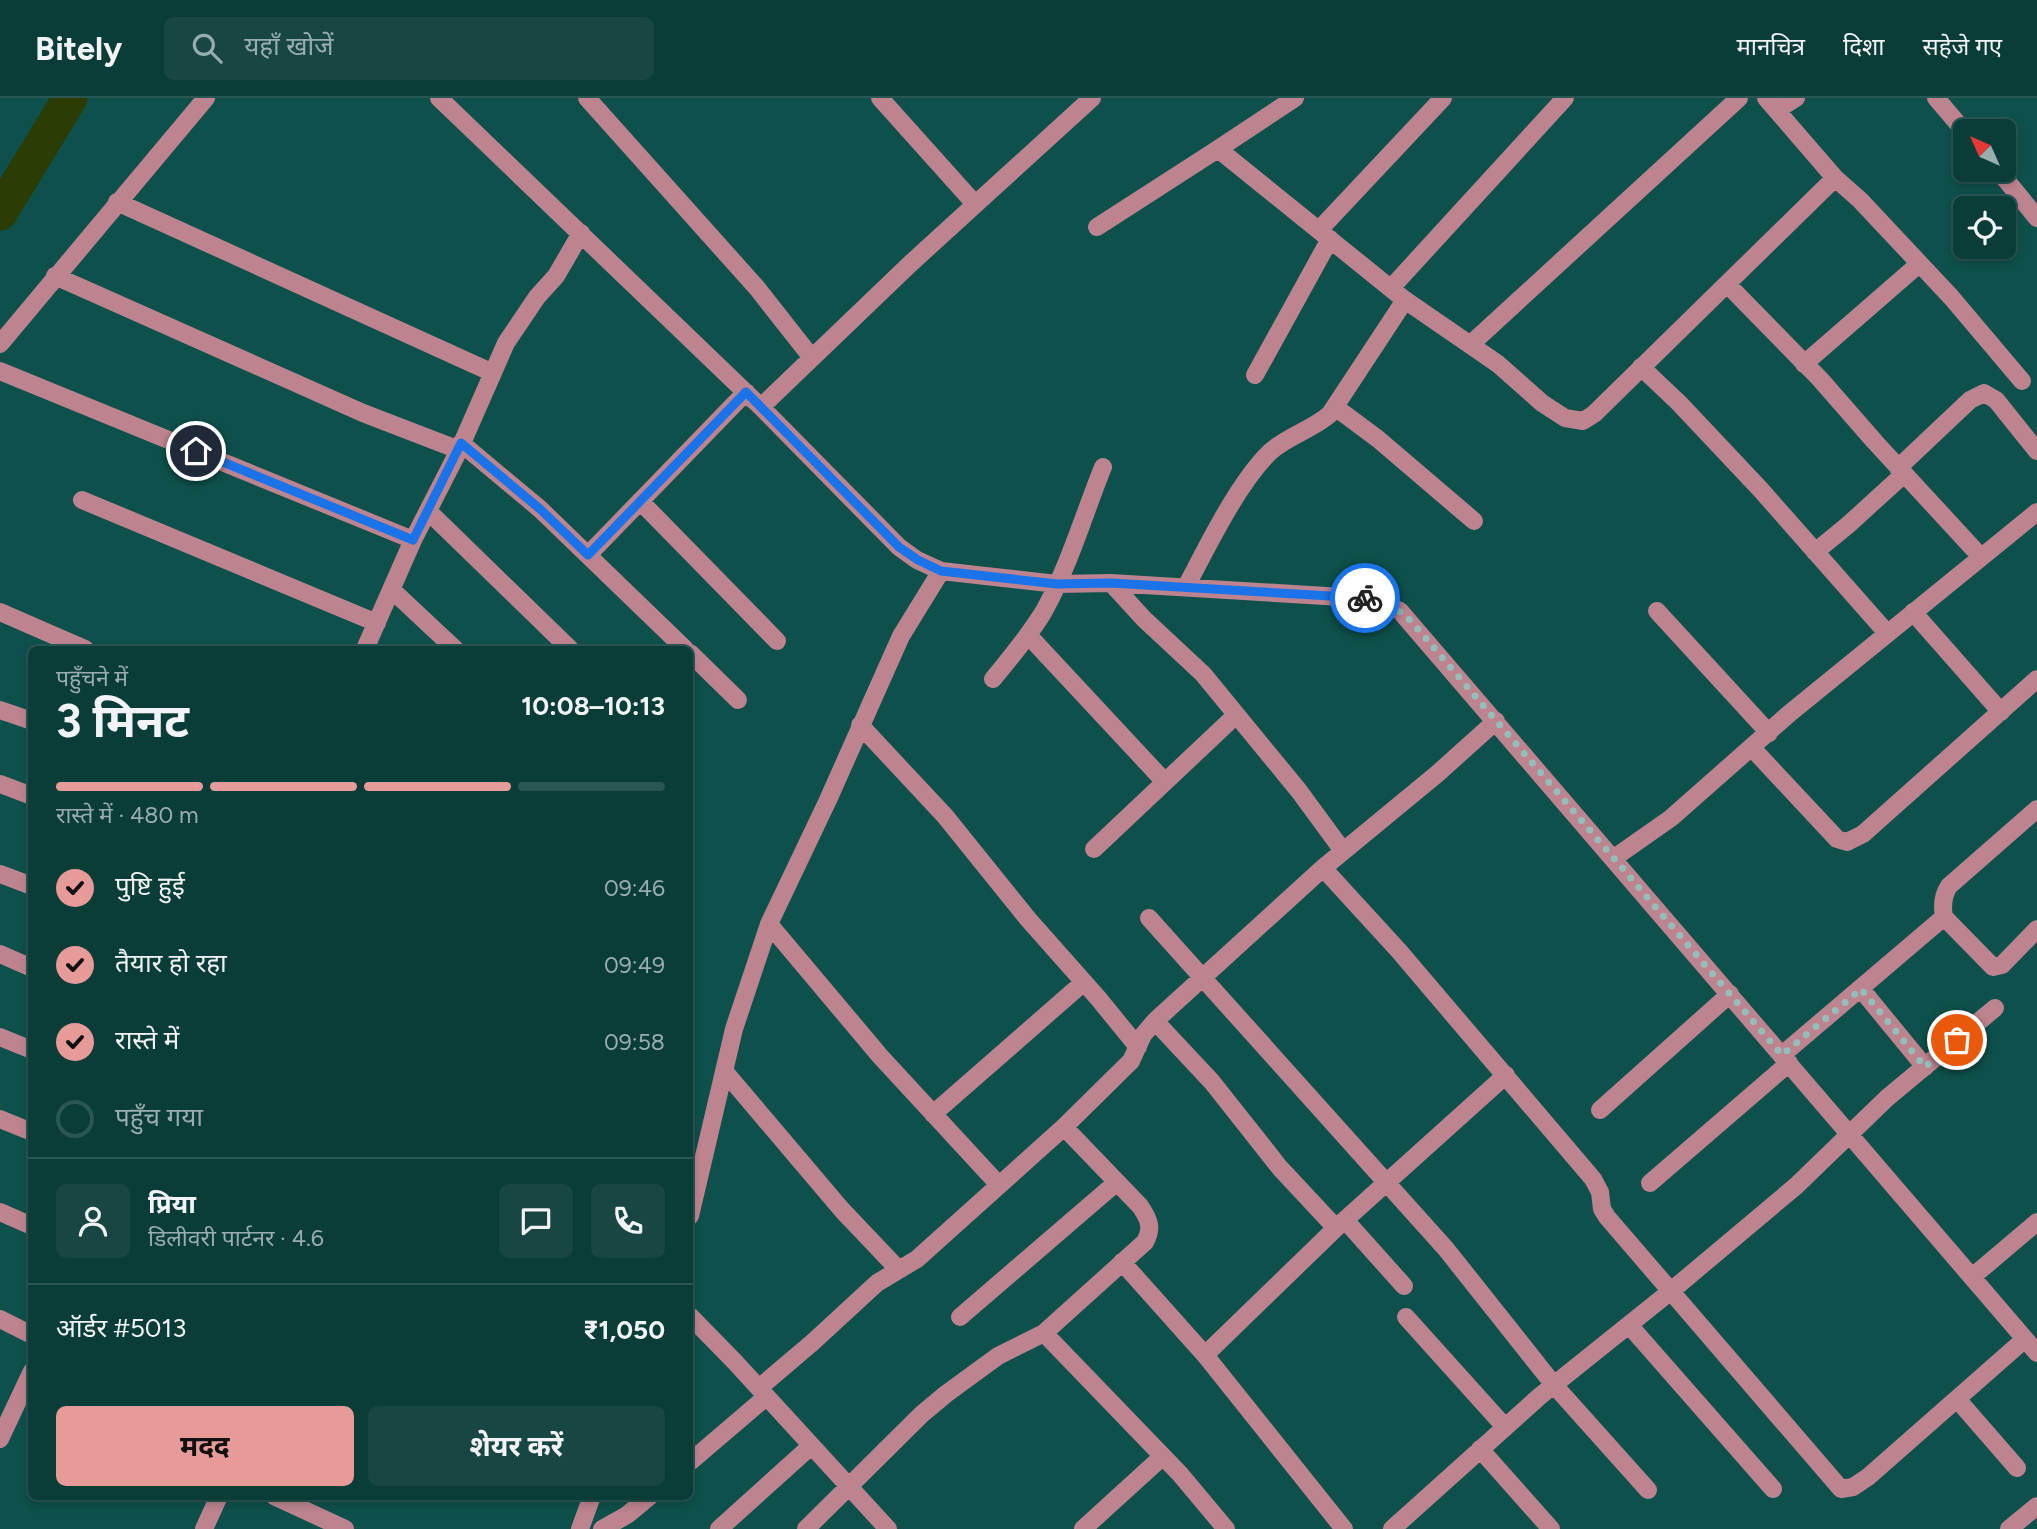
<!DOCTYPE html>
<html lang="hi">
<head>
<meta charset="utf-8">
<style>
	body { margin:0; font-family:Figtree,"Noto Sans Devanagari",sans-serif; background:#184743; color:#f1f3f6; height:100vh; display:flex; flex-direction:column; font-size:26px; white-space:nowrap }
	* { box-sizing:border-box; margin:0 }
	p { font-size:23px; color:#99adae }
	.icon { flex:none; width:38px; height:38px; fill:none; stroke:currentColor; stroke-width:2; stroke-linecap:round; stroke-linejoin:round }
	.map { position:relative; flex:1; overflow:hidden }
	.panel { position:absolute; left:28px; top:548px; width:665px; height:854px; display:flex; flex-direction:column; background:#0a3c38; border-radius:10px; box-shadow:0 4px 10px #0003,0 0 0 2px #2a5653 }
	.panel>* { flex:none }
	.needle { width:46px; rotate:315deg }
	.buttons { position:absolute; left:1953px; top:21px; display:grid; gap:14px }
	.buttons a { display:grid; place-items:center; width:63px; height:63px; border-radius:10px; background:#0a3c38; box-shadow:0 4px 10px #0003,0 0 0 2px #2a5653; font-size:35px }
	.pin { position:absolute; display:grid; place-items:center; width:60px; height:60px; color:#fff; margin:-30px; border:4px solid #fff; border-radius:50%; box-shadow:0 2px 7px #0007 }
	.courier { position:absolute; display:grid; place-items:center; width:70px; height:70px; margin:-35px; border:5px solid #1a73e8; border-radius:50%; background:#fff; color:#222; box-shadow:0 2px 9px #0007 }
	.summary em { font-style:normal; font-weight:700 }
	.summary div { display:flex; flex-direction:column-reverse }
	.summary { display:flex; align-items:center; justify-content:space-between; height:119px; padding:0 28px }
	h1 { font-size:46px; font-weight:700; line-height:52px }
	.bar { display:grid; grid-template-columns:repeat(4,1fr); gap:10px 7px; align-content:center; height:84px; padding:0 28px }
	.bar i { height:9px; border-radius:5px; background:#2a5653 }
	.bar .active { background:#e69b98 }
	.bar p { grid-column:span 4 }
	.line { display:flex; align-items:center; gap:18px; padding:0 28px; border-top:2px solid #2a5653 }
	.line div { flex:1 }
	.round { display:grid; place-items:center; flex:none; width:74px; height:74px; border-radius:10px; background:#184743 }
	ol { padding:0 28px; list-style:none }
	li { display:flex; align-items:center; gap:21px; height:77px }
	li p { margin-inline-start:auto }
	li .icon { padding:7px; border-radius:50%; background:#e69b98; color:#111; stroke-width:4 }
	li:last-child { color:#99adae }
	li i { width:38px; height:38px; border:4px solid #2a5653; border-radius:50% }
	.primary-button { display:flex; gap:14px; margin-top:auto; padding:14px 28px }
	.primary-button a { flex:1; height:80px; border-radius:10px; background:#e69b98; color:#111; font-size:28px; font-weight:700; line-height:80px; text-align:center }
	.primary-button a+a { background:#184743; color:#f1f3f6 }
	header { display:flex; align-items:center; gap:42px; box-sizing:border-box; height:98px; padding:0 35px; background:#0a3c38; border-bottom:2px solid #2a5653 }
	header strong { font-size:33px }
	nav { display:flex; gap:38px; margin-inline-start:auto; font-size:24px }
	.search { width:490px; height:63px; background:#184743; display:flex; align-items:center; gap:18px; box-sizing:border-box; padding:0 24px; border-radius:10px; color:#99adae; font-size:26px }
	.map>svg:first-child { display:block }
</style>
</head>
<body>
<header>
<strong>Bitely</strong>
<div class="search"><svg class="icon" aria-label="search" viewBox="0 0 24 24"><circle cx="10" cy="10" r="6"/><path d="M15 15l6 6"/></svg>यहाँ खोजें</div>
<nav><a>मानचित्र</a><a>दिशा</a><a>सहेजे गए</a></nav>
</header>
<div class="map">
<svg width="2037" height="1431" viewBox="0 0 2037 1431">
	<rect width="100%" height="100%" fill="#0e504b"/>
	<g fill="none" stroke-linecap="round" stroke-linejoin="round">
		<path stroke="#2b3c05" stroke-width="35" d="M0,115L70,0"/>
		<path stroke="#bd848f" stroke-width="18" d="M439,0L761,309L899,449L917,462L941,473L1057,486L1111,485L1375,501L1400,513L2037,1255
			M587,0L757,190L812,260
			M880,0L975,106
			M1766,0L1835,80L1860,102L1951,199L2022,283
			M1936,0L1965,34
			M1777,12L1796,0
			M1218,51L1295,0
			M1998,72L2037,120
			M117,104L493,275
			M1097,129L1218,51L1405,202L1498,266L1542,305L1565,320L1583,323L1594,316L1835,80
			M1319,132L1443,0
			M55,178L363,315L459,352
			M1728,187L1820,281L1875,344L1981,459
			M1391,190L1565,0
			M0,246L206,0
			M1471,246L1739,0
			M1804,266L1919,166
			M1641,269L1679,305L1761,392L1887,535
			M0,273L413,442
			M1255,277L1330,141
			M761,309L910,166L1092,0
			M1335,309L1378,341L1474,423
			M461,345L540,411L685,551
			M1898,370L1970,302L1984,295L1996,302L2037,353
			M82,402L377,525
			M640,403L777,543
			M428,413L570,551
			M1815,454L1848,427L1904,376
			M588,457L746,294
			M1111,485L1144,521L1203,576L1299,693L1343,753
			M1186,489C1207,449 1238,385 1270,354C1287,338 1312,332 1330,316L1405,202
			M392,492L455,551
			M1657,513L1769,635
			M0,514L85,551
			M1913,514L2001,614
			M1028,537L1165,684
			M365,551L413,442L459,352L506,245L537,199L556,178L581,135
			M690,555L738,602
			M993,581C1011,559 1029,538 1044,513C1069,468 1084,416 1103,369
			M0,612L32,623
			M860,627L945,718L1028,821L1098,900L1138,949
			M1752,650L1837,741L1847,744L1863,736L2037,581
			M0,686L32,698
			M2037,711L1949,788C1943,797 1942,808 1944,819L1993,869L2002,867L2037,831
			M1094,751L1235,618
			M1614,760L1671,720L1790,615L2037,414
			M1323,770L1399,853L1593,1081L1600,1094L1602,1111L1607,1119L1841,1391L1853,1389L1868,1379L2025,1241
			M0,776L32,788
			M1149,820L1446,1151L1554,1287L1648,1392
			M769,826L880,958L999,1087
			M0,856L32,870
			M1861,891L1925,969
			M1155,923L1323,770L1437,676L1496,623
			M0,939L32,952
			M1782,957L1944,819
			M725,974L842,1112L898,1171
			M1600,1012L1730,896
			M933,1016L1084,884
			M0,1021L32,1034
			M1650,1085L1789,965
			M0,1114L32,1128
			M690,1118L734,931L769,826L828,702L901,538L941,473
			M1345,1122L1404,1188
			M1122,1164L1205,1257L1344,1431
			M1972,1179L2037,1124
			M690,1218L735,1264L888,1431
			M960,1219L1117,1084
			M1406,1219L1505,1329
			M0,1221L32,1237
			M1629,1227L1773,1391
			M1044,1235L1180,1376L1226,1431
			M1205,1257L1336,1130L1506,977
			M759,1290L813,1244L877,1185L917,1161L1064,1029L1131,963L1143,937L1155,923L1212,984L1280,1070L1336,1130
			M1957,1301L2017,1370
			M0,1341L32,1273
			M1480,1351L1551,1431
			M690,1364L766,1299
			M274,1398L345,1431
			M204,1431L219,1398
			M580,1431L592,1398
			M602,1431L627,1417L650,1398
			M719,1431L811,1348
			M806,1431L922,1316L946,1296L998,1258L1044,1235L1145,1144C1153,1130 1149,1121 1140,1108L1064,1029
			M1083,1431L1162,1359
			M1392,1431L1540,1298L1671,1193L1796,1088L1887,1000L1995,910
			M2009,1431L2037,1408"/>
	</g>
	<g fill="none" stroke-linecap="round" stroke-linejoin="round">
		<path stroke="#94beba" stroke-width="7" stroke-dasharray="0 12.6" d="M1365,500C1384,501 1397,510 1411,523L1782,957L1861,891L1925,969L1957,942"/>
		<path stroke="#1a73e8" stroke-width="9" d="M196,353L413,442L461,345L540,411L588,457L746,294L899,449L918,462L941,473L1057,486L1111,485L1365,500"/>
	</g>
</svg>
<div class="buttons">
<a><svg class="needle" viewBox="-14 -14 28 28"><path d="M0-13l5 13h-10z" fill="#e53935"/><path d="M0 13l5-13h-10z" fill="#99adae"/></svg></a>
<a><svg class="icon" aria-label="locate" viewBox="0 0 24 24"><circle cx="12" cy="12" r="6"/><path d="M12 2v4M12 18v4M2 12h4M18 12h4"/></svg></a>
</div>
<div class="pin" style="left:1957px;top:942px;background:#ea580c"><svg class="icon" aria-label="bag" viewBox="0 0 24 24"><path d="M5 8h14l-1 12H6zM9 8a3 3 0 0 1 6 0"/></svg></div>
<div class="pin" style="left:196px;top:353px;background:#1f2937"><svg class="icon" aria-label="home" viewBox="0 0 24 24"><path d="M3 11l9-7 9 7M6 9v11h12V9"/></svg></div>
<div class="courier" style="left:1365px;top:500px"><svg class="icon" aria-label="bike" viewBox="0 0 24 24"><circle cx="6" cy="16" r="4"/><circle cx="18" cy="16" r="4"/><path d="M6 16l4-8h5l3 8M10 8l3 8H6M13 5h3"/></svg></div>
<section class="panel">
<div class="summary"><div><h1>3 मिनट</h1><p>पहुँचने में</p></div><em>10:08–10:13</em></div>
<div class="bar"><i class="active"></i><i class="active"></i><i class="active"></i><i></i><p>रास्ते में · 480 m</p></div>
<ol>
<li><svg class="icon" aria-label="check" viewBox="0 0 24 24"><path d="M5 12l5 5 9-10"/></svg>पुष्टि हुई<p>09:46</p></li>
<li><svg class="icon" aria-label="check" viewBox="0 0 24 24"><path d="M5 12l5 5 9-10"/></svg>तैयार हो रहा<p>09:49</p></li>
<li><svg class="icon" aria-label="check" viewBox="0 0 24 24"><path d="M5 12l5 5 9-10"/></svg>रास्ते में<p>09:58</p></li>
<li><i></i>पहुँच गया</li>
</ol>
<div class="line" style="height:126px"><a class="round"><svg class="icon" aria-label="person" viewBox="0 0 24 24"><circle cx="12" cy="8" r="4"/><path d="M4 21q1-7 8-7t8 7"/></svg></a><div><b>प्रिया</b><p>डिलीवरी पार्टनर · 4.6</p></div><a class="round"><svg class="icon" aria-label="chat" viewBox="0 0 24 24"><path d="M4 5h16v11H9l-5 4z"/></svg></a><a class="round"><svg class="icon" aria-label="phone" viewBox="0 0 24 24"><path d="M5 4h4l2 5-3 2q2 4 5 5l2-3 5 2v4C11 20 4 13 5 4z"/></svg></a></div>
<div class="line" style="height:91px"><div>ऑर्डर #5013</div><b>₹1,050</b></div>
<div class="primary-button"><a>मदद</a><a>शेयर करें</a></div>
</section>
</div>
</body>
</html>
